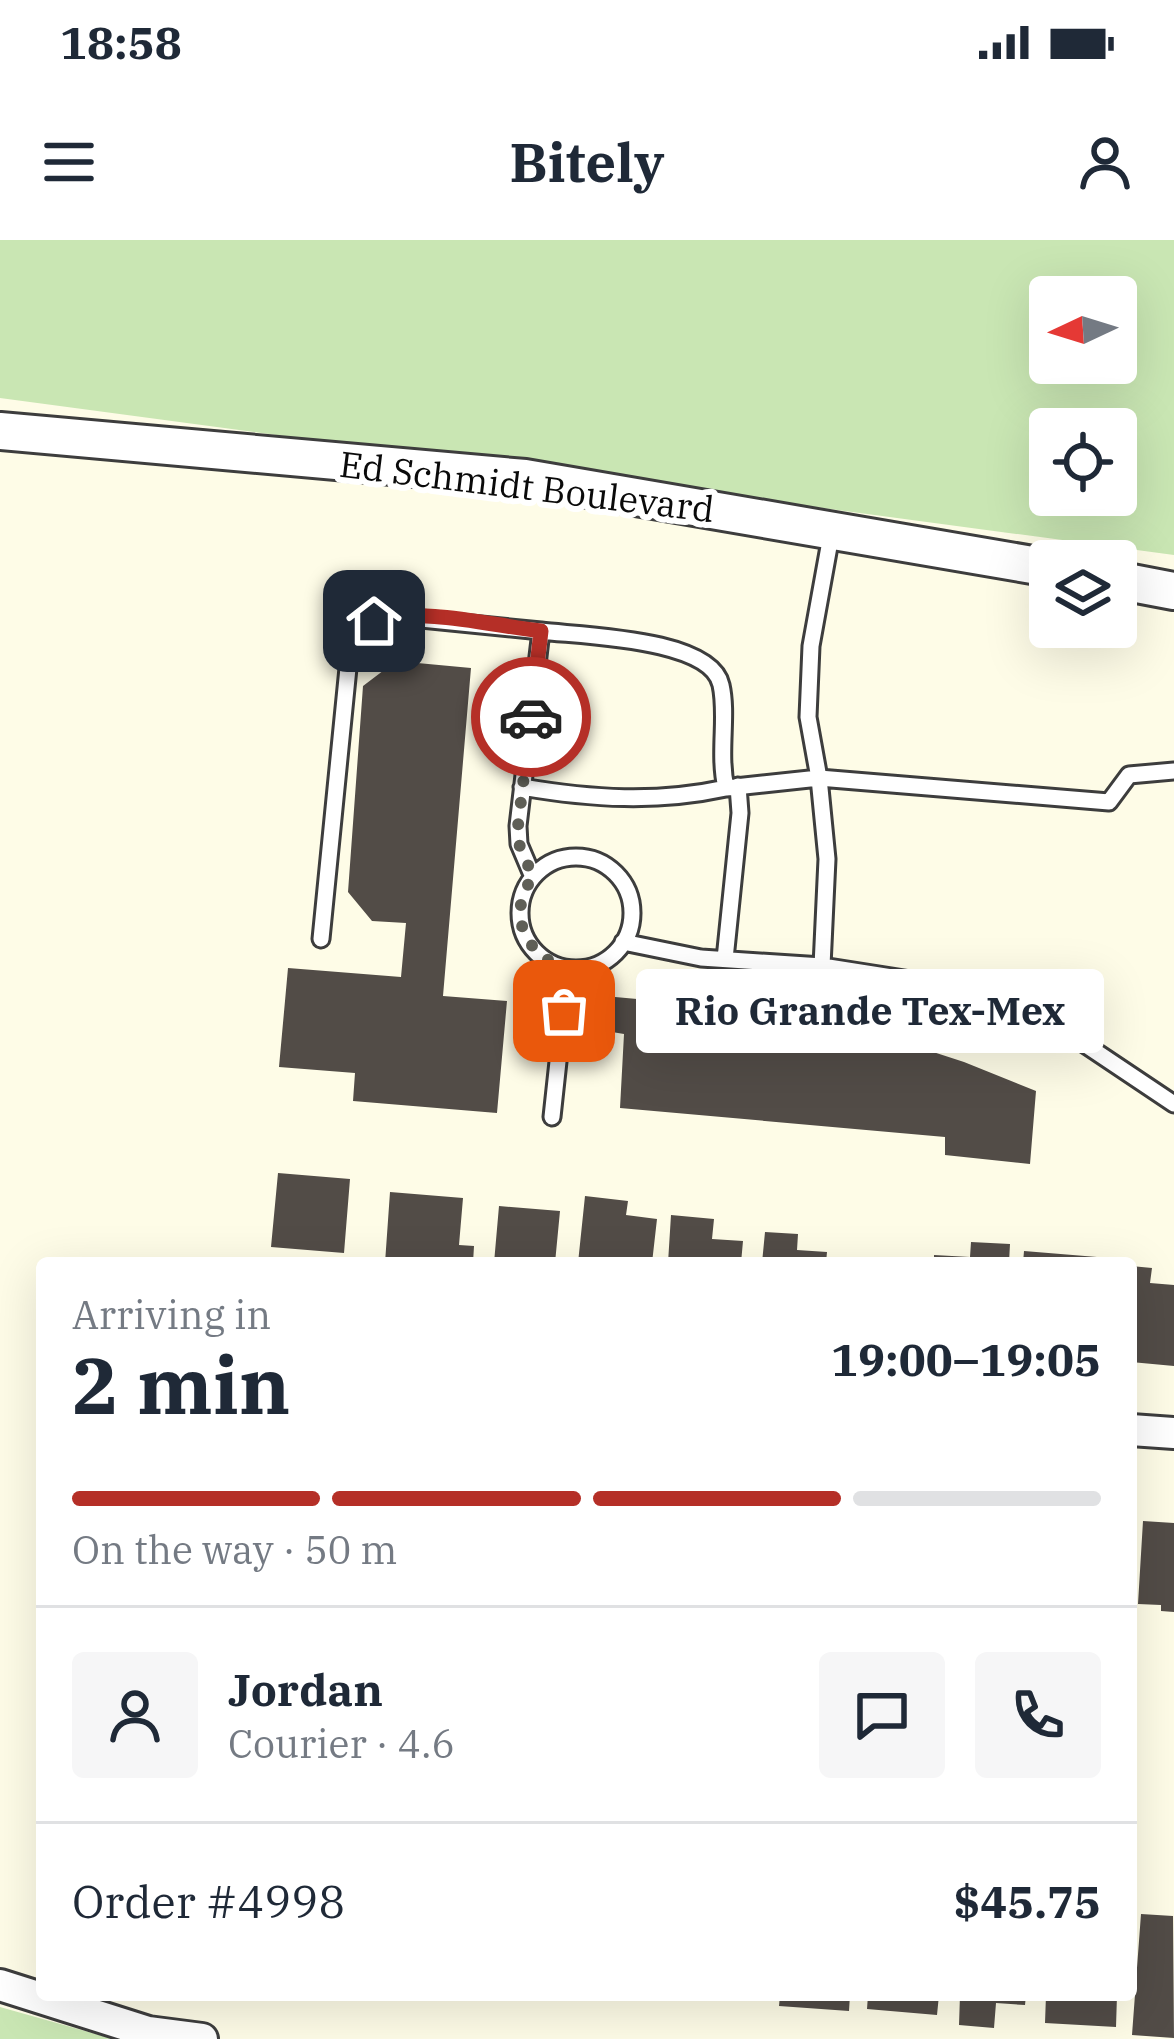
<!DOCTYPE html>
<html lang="en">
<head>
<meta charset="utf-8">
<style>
	body { margin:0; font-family:"IBM Plex Serif",serif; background:#f6f6f7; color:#1f2937; height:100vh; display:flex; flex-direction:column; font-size:45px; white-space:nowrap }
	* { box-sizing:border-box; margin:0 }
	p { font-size:39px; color:#747a83 }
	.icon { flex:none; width:66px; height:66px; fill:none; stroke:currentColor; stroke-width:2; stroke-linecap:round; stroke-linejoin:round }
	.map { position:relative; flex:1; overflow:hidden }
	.drawer { position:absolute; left:36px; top:1017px; width:1101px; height:744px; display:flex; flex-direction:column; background:#fff; border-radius:12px; box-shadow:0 12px 48px #0002 }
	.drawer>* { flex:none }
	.needle { width:78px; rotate:266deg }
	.buttons { position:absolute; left:1029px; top:36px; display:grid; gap:24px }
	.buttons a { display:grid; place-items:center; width:108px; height:108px; border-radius:12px; background:#fff; box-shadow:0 12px 48px #0002; font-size:60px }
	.pin { position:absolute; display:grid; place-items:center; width:102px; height:102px; color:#fff; margin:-51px; border-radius:24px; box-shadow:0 6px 18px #0006 }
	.courier { position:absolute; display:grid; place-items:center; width:120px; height:120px; margin:-60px; border:9px solid #b52f27; border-radius:50%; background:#fff; color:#222; box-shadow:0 3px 15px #0007 }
	.bubble { position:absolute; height:84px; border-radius:12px; background:#fff; box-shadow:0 12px 48px #0002; font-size:39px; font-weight:700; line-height:84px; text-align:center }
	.summary em { font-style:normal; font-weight:700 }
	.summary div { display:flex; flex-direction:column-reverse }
	.summary { display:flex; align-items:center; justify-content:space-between; height:204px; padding:0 36px }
	h1 { font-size:78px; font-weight:700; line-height:90px }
	.bar { display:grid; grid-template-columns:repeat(4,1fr); gap:18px 12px; align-content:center; height:144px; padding:0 36px }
	.bar i { height:15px; border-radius:9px; background:#e0e1e3 }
	.bar .selected { background:#b52f27 }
	.bar p { grid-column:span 4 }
	.line { display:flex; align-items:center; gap:30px; padding:0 36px; border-top:3px solid #e0e1e3 }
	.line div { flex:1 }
	.round { display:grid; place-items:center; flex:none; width:126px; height:126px; border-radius:12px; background:#f6f6f7 }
	.status { display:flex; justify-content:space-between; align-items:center; height:84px; padding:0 60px; background:#fff; direction:ltr }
	.status svg { height:33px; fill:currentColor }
	header { display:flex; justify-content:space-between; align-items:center; height:156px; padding:0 36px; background:#fff; font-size:54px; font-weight:700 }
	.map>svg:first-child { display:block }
</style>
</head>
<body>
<div class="status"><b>18:58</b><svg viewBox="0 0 49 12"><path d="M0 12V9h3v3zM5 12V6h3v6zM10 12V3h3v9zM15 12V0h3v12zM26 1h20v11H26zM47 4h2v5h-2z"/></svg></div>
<header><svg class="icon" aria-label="menu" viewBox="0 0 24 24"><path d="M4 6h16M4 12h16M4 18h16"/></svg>Bitely<svg class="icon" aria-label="person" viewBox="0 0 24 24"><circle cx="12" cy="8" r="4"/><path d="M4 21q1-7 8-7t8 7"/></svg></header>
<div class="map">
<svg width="1174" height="1799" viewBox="0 0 1174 1799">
	<rect width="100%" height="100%" fill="#fefce7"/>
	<path fill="#c9e6b3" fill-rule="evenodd" d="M0,0H1174V315L0,158ZM1050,57H1116V123H1050ZM1050,189H1116V255H1050Z
		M0,1767L110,1798V1799H0Z"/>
	<path fill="#524c47" d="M396,421L471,428L443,756L507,761L497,873L353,861L355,833L279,827L288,728L401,737L406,683L372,681L348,652L363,446Z
		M783,755L826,760L825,781L844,783L964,822L1036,851L1030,924L945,915V897L620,868L624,794L612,792L615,757L769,771Z
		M278,933L350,939L344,1013L271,1007Z
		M390,952L463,958L459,1005L474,1006L473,1023H385Z
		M585,956L628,961L626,975L657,979L652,1023H578Z
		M499,966L560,971L555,1023H494Z
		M671,975L714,979L712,999L743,1001L741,1023H668Z
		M765,992L798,994L797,1010L827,1012L826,1023H762Z
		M971,1002L1010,1004L1009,1023H934V1015L970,1017Z
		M1024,1011L1097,1017V1023H1023Z
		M1131,1026L1152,1028L1150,1043L1174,1045V1126L1131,1122Z
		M1143,1281L1174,1283V1372L1161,1371V1365L1138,1364Z
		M1141,1674L1173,1676L1174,1798L1132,1795Z
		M780,1755H850L849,1771L779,1766Z
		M868,1755H939L937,1775L867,1769Z
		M960,1755H1026L1025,1765L996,1763L994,1788L959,1785Z
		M1046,1755H1117L1116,1787L1045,1783Z"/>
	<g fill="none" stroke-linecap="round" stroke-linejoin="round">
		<defs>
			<path id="service" d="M832,290L811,406L808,477L819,538L827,619L822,726L911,740L1062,789L1174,864
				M522,547C592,559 657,563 726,548
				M520 673a56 56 0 1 1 112 0a56 56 0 1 1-112 0Z
				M533,637L519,604L518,586L541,391C581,396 711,398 721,445C728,476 718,512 726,548L819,538L1109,562L1129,535L1174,531
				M321,699L349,418C354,393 366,383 391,376L541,391
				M623,702L701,718L822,726
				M725,719L740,573L738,546
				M552,877L568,729"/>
			<path id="minor" d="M1131,1190L1174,1193
				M0,1745L148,1792L202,1799"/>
			<path id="tertiary" d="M0,191L525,238L1050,328
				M1116,340L1174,351"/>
		</defs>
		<use href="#service" stroke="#3d3d3d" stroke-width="21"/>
		<use href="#minor" stroke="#3d3d3d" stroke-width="36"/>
		<use href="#tertiary" stroke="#3d3d3d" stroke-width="42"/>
		<use href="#service" stroke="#fff" stroke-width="15"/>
		<use href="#minor" stroke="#fff" stroke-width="30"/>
		<use href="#tertiary" stroke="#fff" stroke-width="36"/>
	</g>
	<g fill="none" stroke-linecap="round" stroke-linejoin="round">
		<path stroke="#5f5f57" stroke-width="12" stroke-dasharray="0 21.6" d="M531,477L518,586L519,604L533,637C505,675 526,716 568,729L564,771"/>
		<path stroke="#b52f27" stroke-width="15" d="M374,381C425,367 488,385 541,391L531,477"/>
	</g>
	<g text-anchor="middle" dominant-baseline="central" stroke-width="12" stroke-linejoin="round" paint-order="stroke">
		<g font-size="36" fill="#0a0a0a" stroke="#fff">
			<text transform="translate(527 246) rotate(7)">Ed Schmidt Boulevard</text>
		</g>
	</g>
</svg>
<div class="buttons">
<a><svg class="needle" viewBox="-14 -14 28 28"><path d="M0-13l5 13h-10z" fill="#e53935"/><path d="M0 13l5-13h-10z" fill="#747a83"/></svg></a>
<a><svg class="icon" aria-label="locate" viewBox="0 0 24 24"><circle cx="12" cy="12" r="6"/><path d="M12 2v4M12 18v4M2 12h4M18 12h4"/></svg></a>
<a><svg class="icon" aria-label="layers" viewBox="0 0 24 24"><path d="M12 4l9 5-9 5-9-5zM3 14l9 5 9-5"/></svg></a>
</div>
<div class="pin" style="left:564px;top:771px;background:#ea580c"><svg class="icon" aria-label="bag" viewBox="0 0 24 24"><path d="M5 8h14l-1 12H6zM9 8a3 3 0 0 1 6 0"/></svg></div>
<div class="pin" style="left:374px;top:381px;background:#1f2937"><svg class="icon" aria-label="home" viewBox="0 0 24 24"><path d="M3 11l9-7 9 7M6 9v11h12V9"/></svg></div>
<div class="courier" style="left:531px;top:477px"><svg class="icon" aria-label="car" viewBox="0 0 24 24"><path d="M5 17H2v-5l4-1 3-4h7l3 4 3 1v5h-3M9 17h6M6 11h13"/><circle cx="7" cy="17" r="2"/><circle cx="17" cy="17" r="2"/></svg></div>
<div class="bubble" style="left:636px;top:729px;width:468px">Rio Grande Tex-Mex</div>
<section class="drawer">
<div class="summary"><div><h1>2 min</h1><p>Arriving in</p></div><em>19:00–19:05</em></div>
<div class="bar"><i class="selected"></i><i class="selected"></i><i class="selected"></i><i></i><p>On the way · 50 m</p></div>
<div class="line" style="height:216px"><a class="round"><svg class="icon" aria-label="person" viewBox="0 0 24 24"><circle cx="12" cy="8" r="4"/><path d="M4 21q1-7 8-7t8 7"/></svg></a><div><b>Jordan</b><p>Courier · 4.6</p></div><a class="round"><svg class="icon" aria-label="chat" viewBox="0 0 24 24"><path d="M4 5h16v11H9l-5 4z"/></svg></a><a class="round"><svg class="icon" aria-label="phone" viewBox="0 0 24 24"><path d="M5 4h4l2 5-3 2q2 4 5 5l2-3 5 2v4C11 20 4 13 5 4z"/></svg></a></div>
<div class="line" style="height:156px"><div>Order #4998</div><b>$45.75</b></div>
</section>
</div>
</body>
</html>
